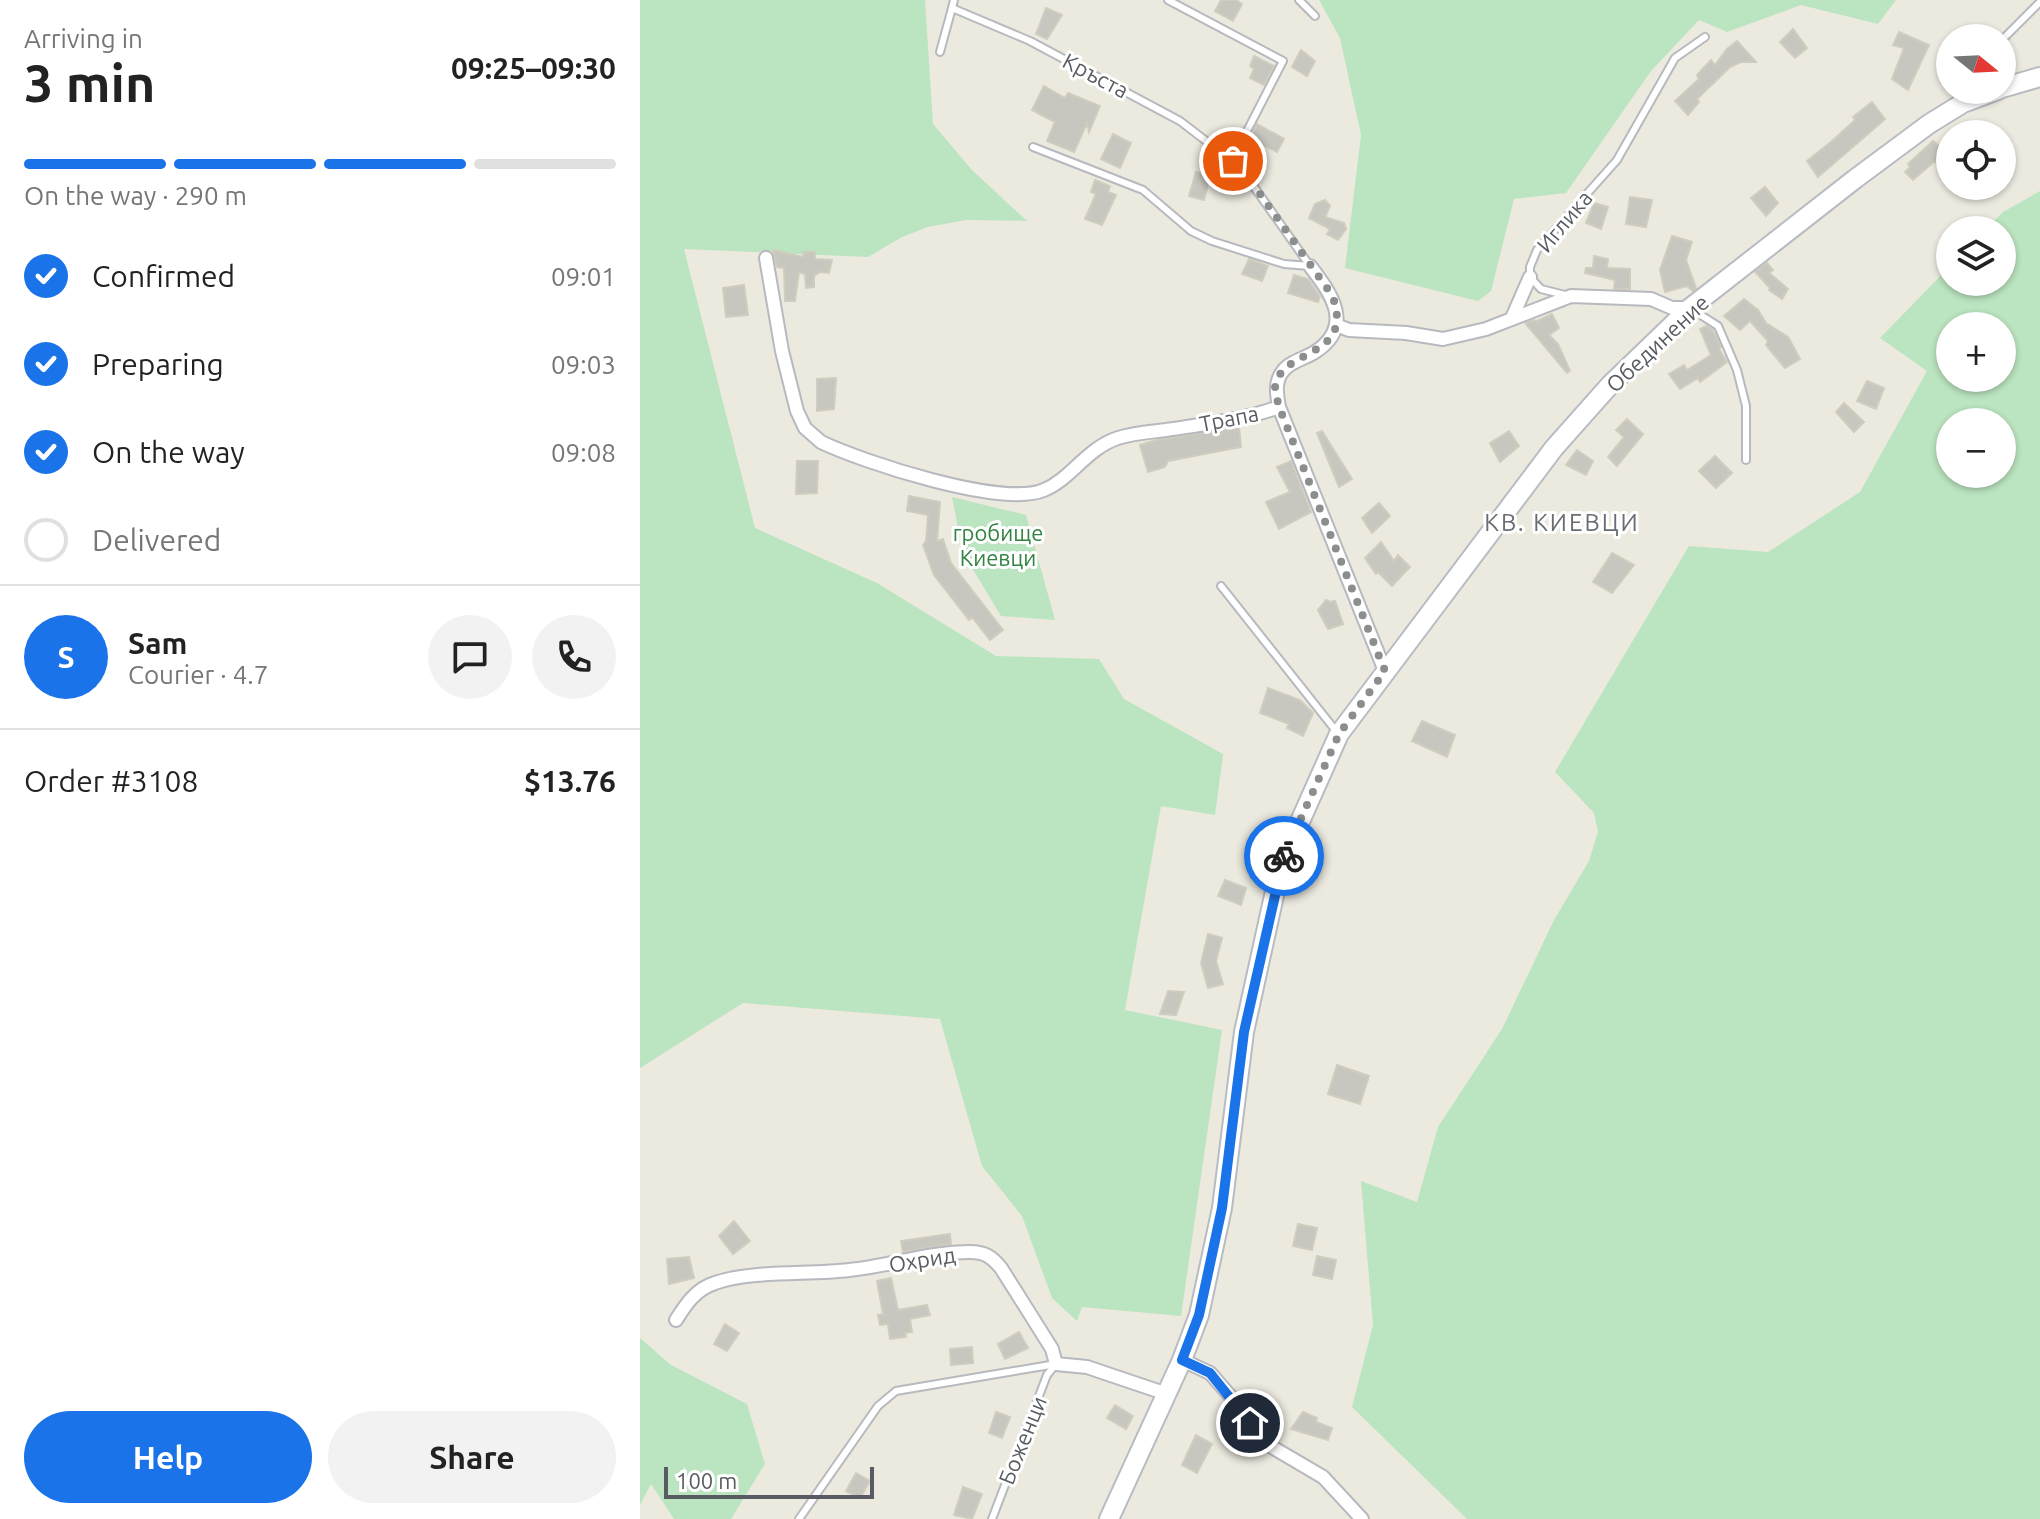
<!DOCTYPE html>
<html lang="en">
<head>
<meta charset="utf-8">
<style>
	body { margin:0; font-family:Ubuntu,sans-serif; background:#f2f2f2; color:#222; height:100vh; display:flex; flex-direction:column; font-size:30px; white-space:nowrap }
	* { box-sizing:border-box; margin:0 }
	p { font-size:26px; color:#767676 }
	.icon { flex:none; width:44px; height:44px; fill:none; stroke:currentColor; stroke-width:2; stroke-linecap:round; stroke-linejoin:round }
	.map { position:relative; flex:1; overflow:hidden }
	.drawer { display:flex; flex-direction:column; background:#fff; width:640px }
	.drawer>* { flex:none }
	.needle { width:52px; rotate:108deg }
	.tools { position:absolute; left:1296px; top:24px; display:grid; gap:16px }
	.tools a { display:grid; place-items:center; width:80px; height:80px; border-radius:50%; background:#fff; box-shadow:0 2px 6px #0004; font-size:40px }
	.scale { position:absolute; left:24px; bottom:20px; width:210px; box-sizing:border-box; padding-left:8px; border:4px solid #585b61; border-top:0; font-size:22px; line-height:28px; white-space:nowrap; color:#585b61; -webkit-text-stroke:6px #fff; paint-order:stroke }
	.pin { position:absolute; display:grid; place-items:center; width:68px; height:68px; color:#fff; margin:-34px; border:4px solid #fff; border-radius:50%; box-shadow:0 2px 8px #0007 }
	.courier { position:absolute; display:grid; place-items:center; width:80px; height:80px; margin:-40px; border:6px solid #1a73e8; border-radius:50%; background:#fff; color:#222; box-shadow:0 2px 10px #0007 }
	.head em { font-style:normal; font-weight:600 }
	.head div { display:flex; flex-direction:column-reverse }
	.head { display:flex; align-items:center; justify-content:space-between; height:136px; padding:0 24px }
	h1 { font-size:52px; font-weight:600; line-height:60px }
	.bar { display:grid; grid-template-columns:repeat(4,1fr); gap:12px 8px; align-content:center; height:96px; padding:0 24px }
	.bar i { height:10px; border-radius:6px; background:#e0e0e0 }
	.bar .active { background:#1a73e8 }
	.bar p { grid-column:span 4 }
	.line { display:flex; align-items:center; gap:20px; padding:0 24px; border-top:2px solid #e0e0e0 }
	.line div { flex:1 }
	.round { display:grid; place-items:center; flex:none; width:84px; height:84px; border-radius:42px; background:#f2f2f2 }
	ol { padding:0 24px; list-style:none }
	li { display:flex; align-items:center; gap:24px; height:88px }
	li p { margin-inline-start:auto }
	li .icon { padding:8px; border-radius:50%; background:#1a73e8; color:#fff; stroke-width:4 }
	li:last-child { color:#767676 }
	li i { width:44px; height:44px; border:4px solid #e0e0e0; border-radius:50% }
	.cta { display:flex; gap:16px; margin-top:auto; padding:16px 24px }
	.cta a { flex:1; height:92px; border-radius:48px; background:#1a73e8; color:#fff; font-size:32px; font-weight:600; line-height:92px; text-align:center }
	.cta a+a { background:#f2f2f2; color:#222 }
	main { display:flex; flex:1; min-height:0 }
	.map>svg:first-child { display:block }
</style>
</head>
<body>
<main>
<section class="drawer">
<div class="head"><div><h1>3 min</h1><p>Arriving in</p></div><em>09:25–09:30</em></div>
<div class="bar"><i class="active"></i><i class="active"></i><i class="active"></i><i></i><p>On the way · 290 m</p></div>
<ol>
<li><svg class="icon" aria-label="check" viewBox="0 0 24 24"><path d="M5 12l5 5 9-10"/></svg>Confirmed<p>09:01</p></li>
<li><svg class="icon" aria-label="check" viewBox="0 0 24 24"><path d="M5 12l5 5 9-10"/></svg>Preparing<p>09:03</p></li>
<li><svg class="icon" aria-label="check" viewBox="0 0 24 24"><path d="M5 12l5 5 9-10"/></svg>On the way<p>09:08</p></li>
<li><i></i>Delivered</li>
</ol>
<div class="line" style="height:144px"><b class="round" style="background:#1a73e8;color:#fff">S</b><div><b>Sam</b><p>Courier · 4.7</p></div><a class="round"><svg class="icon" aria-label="chat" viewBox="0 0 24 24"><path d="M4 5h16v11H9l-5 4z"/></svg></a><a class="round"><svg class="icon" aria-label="phone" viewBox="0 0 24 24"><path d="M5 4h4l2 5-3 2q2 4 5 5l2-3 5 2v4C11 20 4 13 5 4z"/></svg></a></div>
<div class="line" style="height:104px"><div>Order #3108</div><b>$13.76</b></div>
<div class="cta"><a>Help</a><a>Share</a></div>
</section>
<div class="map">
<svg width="1400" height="1519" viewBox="0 0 1400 1519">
	<rect width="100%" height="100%" fill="#eceadf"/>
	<path fill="#bbe4c0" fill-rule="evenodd" d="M0,0H285L293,124L332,170L387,221L326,220L288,227L262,237L228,257L44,249L115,528L237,583L356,656L459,659L484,699L583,754L575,815L521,806L485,1010L582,1030L541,1316L442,1307L437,1321L412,1298L382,1216L342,1166L300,1019L103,1003L0,1068Z
		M679,0H1256L1238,24L1161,5L1087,32L1059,20L1011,71L926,193L874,199L851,291L838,301L705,268L721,135L700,38Z
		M1400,191V1519H827L712,1407L733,1325L721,1181L777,1202L798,1127L862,1029L914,920L949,861L958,832L954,813L915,772L1049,546L1128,552L1220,492L1287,371L1240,338L1310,266V282H1362V230H1345L1363,212ZM1362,326V378H1310V326ZM1362,422V474H1310V422Z
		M312,497L386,515L415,620L361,616L323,553Z
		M0,1338L31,1365L107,1404L125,1464L91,1519H34L11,1484L0,1505Z"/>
	<path fill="#c8c7bf" stroke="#d0cdbe" stroke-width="2" d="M581,0H596L602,4L593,21L575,11Z
		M406,8L422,15L407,39L396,34Z
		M1153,29L1167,48L1155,58L1140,42Z
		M1259,32L1289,45L1268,90L1252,79L1264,48L1253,45Z
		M1097,41L1116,62H1101L1090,67L1057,99L1059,102L1048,115L1035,101L1059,79L1057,75L1071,60L1075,65L1087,49Z
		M661,50L675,61L667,76L652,67Z
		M614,56L634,66L624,85L610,78L614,69L610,66Z
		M404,86L425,98L428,93L460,106L449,132L447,123L434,152L407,141L415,122L392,110Z
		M1232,102L1245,119L1178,177L1167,161L1192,141L1215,120L1213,117Z
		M617,124L644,139L637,152L611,139Z
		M473,134L491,143L480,168L461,159Z
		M1293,141L1310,153V159L1305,168L1295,161L1273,180L1265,172L1270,167L1268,164Z
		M556,172L570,177L564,200L549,196Z
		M455,180L470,186L468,192L476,195L462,225L445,219L456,194L451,192Z
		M1125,187L1138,203L1126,216L1111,198Z
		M990,197L1012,200L1006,227L986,224Z
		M685,200L690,206L685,217L704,223L706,229L698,240L687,234L690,229L669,218L675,204Z
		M954,203L968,207L961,229L946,223Z
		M1032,236L1052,242L1046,260L1056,288L1053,291L1047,286L1025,292L1020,270Z
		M133,250L164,257L163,252H175V259L192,260L189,273L180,272L174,276V287L166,288L165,274L159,272L155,301H145L144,268L137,267Z
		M954,256L968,259L967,268L990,269V289H974L975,280L945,273L946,268H953Z
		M609,259L628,266L622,281L602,274Z
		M1127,263L1133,270L1129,273L1148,289L1142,299L1129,290L1130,288L1115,272Z
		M654,275L668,279L680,297L678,302L648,293Z
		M104,285L108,315L86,317L83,288Z
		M1104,299L1118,310L1126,323L1148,337L1160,359L1145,368L1126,345L1128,341L1110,321L1100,330L1084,316Z
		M912,314L919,328L909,335L918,344L930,371L927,373L885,323L894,320L898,323L897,321Z
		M1067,326L1073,330L1081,347L1079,349L1087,362L1060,382L1058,378L1040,389L1029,374L1044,365L1047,370L1071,355L1060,329Z
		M196,378L194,409L177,411V379Z
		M1227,381L1244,388L1236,409L1217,401Z
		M1204,403L1224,422L1214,432L1196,412Z
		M987,419L1003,434L977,466L968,457L984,437L976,430Z
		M599,427L601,447L528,461L525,467L508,472L500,445L516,440Z
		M682,431L712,479L699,487L677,433Z
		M869,431L879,446L860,462L850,443Z
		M937,450L953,461L946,475L926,465Z
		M1075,456L1092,473L1076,488L1059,471Z
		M157,461H178L177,493L156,494Z
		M651,461L671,512L639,529L626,502L650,492L637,467Z
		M269,496L300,502L297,541L303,539L311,563L363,630L350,640L332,617L329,620L294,575L283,545L286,541L288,515L267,511Z
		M739,503L750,516L732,533L722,518Z
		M741,542L754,561L758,555L770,567L752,586L738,572L736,574L725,558Z
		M972,553L994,565L972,593L953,582Z
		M686,600L690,602L695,601L703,624L688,629L678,610Z
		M628,688L660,700L673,713L663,736L647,728L649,724L620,713Z
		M782,721L815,735L807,757L772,741Z
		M585,880L606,888L601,905L578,896Z
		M568,934L582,938L576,961L583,984L568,988L561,963Z
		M528,991L544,992L536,1015L520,1014Z
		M697,1065L729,1076L720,1104L688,1094Z
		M94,1221L110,1241L93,1254L79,1236Z
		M658,1224L677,1228L672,1250L653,1246Z
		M310,1234L311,1244L263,1252L261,1241Z
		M677,1256L696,1260L692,1279L673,1275Z
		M49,1257L54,1278L29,1284L27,1259Z
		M251,1278L258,1310L287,1305L290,1315L270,1319L272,1332L265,1333L266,1337L250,1339L248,1324L240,1325L238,1315L243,1314L237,1281Z
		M85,1324L99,1333L87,1351L74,1344Z
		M379,1332L388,1348L365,1359L358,1344Z
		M332,1347L333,1363L311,1365L310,1349Z
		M475,1405L493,1416L486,1429L467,1418Z
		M356,1412L370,1417L362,1438L349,1433Z
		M663,1412L677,1418L676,1422L692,1428L688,1440L651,1429Z
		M556,1435L572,1444L557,1473L542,1465Z
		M216,1473L230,1481L220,1498L206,1491Z
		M323,1487L342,1494L332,1519L314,1515Z"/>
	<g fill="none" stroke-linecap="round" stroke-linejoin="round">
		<defs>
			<path id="lane" d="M314,0L312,8L390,41L540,121L600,167L670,266
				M528,0L643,61L607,131L596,164
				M659,0L675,16
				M1362,40L1400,2
				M300,52L312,8
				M393,147L503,190L551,231L572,241L644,264L670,266
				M925,295L901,289L890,277V267L897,250L977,160L1035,58L1065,37
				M1053,310L1078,326L1097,370L1106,406V460
				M581,586L696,731
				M159,1519L238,1406L256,1391L416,1364
				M352,1519L407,1375L416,1364"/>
			<path id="street" d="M126,258L142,351L157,411L165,428L181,442C223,462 362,508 404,490C431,479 447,448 478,438C493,433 510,432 526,430C565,424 603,420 639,407
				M670,266C691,293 715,326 675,352C666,358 649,362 643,371C634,382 637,395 639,407L745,671
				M872,318L890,277
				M696,325L709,330L766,333L803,339L846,329L931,296L1011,299L1032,308H1050
				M36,1320C46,1304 56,1289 75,1283C112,1270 169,1275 209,1270C249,1266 290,1252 330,1252C345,1252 352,1257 361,1268L412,1349L416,1364L447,1367L527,1394
				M542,1360L570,1373L599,1406L620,1440L683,1477L722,1519"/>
			<path id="secondary" d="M1362,88L1400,77
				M469,1519L542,1360L559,1315L582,1208L604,1032L641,864L699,734L914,448L970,385L1050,308L1215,179L1289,124L1323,103L1358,90"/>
		</defs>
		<use href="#lane" stroke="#b7b9bf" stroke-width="10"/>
		<use href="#street" stroke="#b7b9bf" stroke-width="16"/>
		<use href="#secondary" stroke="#b8bbc2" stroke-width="22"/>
		<use href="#lane" stroke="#fff" stroke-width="6"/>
		<use href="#street" stroke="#fff" stroke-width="12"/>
		<use href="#secondary" stroke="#fff" stroke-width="18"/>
	</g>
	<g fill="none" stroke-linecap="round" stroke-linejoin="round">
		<path stroke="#8c8d8d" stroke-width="8" stroke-dasharray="0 14.4" d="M593,161L605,173L692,295C717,360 639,347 635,388C635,393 638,402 639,407L745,671L699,734L644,856"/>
		<path stroke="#1a73e8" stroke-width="10" d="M610,1423L570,1373L542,1360L559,1315L582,1208L604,1032L644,856"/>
	</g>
	<g text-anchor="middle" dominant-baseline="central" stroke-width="6" stroke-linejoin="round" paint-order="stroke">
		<g font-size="22" fill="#585b61" stroke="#fff">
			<text transform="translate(456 75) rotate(28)">Кръста</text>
			<text transform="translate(924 221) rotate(-50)">Иглика</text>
			<text transform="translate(1017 343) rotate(-43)">Обединение</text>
			<text transform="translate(589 418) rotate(-11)">Трапа</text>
			<text transform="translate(282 1259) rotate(-9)">Охрид</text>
			<text transform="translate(382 1440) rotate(-68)">Боженци</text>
		</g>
		<g font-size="22" fill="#348342" stroke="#fff">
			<text x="358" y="532">гробище<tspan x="358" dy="25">Киевци</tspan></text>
		</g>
		<g font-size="24" letter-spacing="2" fill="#696d73" stroke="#fff">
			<text x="922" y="522">КВ. КИЕВЦИ</text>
		</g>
	</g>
</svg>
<div class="tools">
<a><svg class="needle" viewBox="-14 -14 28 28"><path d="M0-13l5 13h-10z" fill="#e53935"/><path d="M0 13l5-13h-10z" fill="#767676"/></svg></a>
<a><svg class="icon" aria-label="locate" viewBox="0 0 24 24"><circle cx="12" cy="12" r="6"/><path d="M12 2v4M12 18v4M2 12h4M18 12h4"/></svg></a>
<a><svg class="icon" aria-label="layers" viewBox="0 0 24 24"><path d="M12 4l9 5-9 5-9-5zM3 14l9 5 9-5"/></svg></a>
<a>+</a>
<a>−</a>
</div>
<div class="scale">100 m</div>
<div class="pin" style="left:593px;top:161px;background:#ea580c"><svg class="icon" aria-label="bag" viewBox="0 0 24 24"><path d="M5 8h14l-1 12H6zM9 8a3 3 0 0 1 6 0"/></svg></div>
<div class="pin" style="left:610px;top:1423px;background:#1f2937"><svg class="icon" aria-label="home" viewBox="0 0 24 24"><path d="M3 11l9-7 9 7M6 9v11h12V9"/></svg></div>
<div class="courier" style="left:644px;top:856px"><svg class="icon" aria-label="bike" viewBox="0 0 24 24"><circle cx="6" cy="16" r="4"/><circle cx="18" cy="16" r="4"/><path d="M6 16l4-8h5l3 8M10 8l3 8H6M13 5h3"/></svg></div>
</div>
</main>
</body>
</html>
